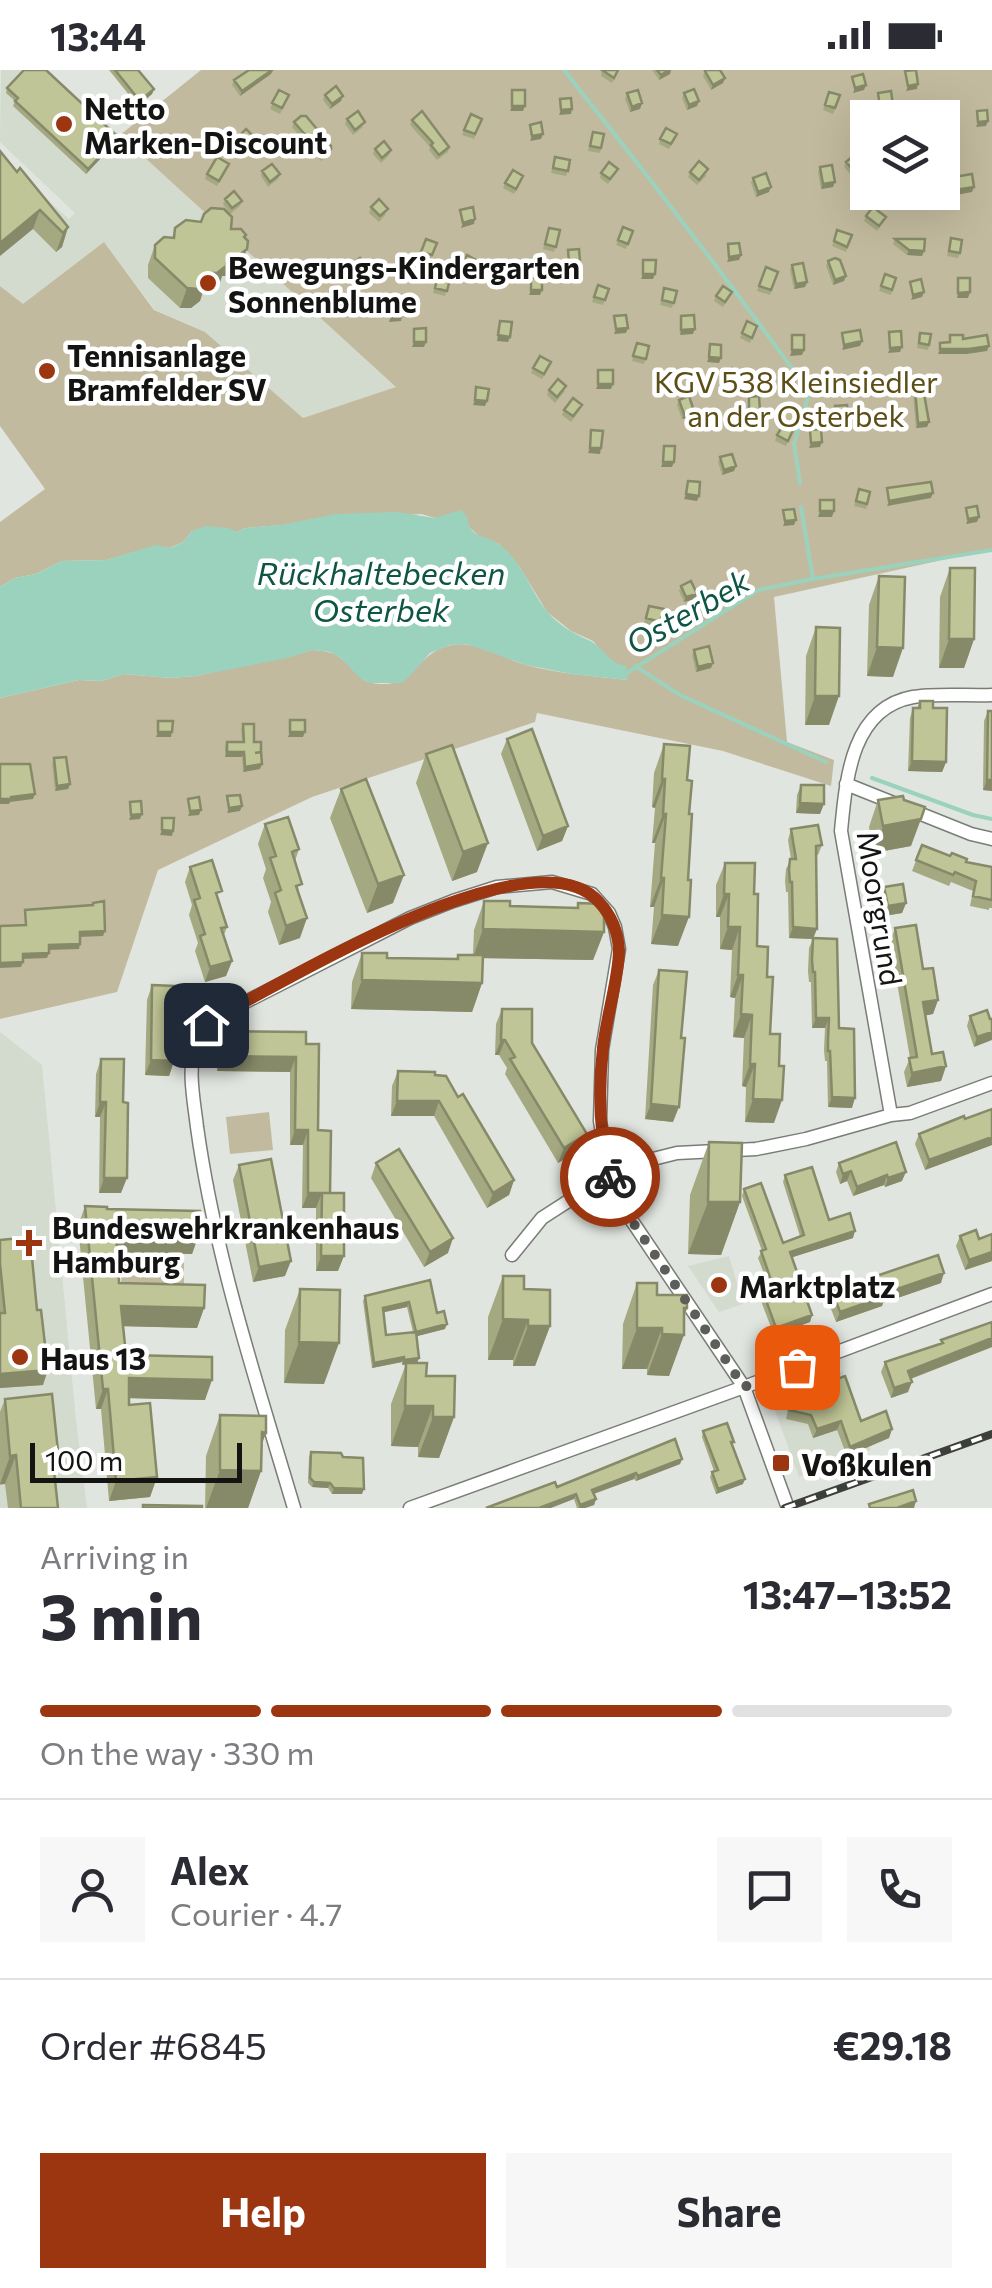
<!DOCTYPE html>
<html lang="en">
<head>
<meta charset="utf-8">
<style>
	body { margin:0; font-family:Commissioner,sans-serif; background:#f7f7f7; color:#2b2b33; height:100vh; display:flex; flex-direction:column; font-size:38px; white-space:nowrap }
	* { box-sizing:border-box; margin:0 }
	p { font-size:32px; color:#7c7c81 }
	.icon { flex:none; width:55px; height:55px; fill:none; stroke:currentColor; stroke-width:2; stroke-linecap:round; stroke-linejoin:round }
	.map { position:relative; height:1438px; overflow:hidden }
	.drawer { display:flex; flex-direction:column; background:#fff; flex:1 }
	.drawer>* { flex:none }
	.fabs { position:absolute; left:850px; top:30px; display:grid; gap:20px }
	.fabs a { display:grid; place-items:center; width:110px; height:110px; border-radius:0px; background:#fff; box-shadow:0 10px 40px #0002; font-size:50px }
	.scale { position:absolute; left:30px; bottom:25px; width:212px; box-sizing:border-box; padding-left:10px; border:5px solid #141513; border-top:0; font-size:28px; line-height:35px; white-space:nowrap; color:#141513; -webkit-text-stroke:8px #fff; paint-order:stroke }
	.pin { position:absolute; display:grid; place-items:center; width:85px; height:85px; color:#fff; margin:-42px; border-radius:20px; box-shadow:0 5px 15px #0006 }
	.courier { position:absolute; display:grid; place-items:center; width:100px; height:100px; margin:-50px; border:8px solid #9c3611; border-radius:50%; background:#fff; color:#222; box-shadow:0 2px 12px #0007 }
	.head em { font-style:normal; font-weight:700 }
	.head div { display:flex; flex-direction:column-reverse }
	.head { display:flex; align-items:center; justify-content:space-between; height:170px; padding:0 40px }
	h1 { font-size:65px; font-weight:700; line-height:75px }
	.bar { display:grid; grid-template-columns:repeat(4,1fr); gap:15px 10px; align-content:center; height:120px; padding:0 40px }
	.bar i { height:12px; border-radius:8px; background:#e1e1e2 }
	.bar .selected { background:#9c3611 }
	.bar p { grid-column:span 4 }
	.line { display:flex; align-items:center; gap:25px; padding:0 40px; border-top:2px solid #e1e1e2 }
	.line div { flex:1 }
	.round { display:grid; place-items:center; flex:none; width:105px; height:105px; border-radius:0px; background:#f7f7f7 }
	.primary-button { display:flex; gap:20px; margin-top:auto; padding:20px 40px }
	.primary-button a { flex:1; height:115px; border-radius:0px; background:#9c3611; color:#fff; font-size:40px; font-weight:700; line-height:115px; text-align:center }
	.primary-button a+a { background:#f7f7f7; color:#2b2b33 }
	.status { display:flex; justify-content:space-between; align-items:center; height:70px; padding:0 50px; background:#fff; direction:ltr }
	.status svg { height:28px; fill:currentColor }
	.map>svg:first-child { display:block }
</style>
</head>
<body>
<div class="status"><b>13:44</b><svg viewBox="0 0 49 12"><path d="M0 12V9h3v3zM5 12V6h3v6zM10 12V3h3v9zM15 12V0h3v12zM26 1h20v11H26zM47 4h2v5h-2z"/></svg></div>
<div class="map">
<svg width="992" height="1438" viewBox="0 0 992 1438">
	<rect width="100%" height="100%" fill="#e1e5df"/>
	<path fill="#d3dace" d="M1,0H42L120,65L397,317L303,348L205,262L155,240L104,172L23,235L0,216V87L69,149L75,143L0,72Z
		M0,962L42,995L76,1350L87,1438H0Z
		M729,1186L743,1234L719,1242L688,1196Z
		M842,1301L871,1380L799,1407L773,1335L776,1324Z"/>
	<path fill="#c2ba9e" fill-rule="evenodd" d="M201,0H992V479L774,527L787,672L834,690L831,716L723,681L537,643L535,652L312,727L158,800L117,922L0,949V628L79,610L101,611L124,604L171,608L196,606L313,580C324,581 334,582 342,589C353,598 358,610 372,613C416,621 414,582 452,575C478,570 502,588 526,595C559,604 594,606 627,610L593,571L571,561L547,542L519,496L499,474L480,467L455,444L435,448L421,444L246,458L236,462L192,461L183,472L170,478L156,476L106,490L62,491L36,504L15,508L0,517V452L45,419L0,356V216L23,234L104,172L154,240L205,262L303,348L396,317L120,65ZM868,48H942V122H868Z
		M269,1042L273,1080L230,1084L226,1047Z
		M122,1188L184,1189V1219L121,1218Z"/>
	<path fill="#9bd2be" d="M461,440L467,447C470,470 486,464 500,475C521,490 530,519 545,539C553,550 569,561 582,567C587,570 591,570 595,574C607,583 610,593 626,596L628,610L571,604L526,595L467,574L450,575L430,583L409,607L401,613H370L360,608L341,588L330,582L313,580L287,588L196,606L171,608L124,604L101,611L79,610L0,628V517L15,508L36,504L62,491L106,490L156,475L171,478L183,472L192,461L206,456L229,458L236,462L246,458L280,455L336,444L397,442L435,448Z"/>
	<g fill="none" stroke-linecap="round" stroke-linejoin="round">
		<path stroke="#9bd2be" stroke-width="4" d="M564,0C647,104 727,209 805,316L808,327L794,374L800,413
			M801,437L813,509
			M635,596L680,625L826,692
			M624,602L627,603L758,520L813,509L992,480
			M872,708L973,745L992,749"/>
		<defs>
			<path id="street" d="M846,714L971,764L992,769
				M891,1045L841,761C846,710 851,638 913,627C935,623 969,626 992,625
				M512,1185L542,1148L621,1097L677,1083L756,1079L806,1069L891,1045L910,1043L992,1013
				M294,1438C257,1313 215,1187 197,1057C194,1031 187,999 196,973C200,960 210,953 220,945L410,848L453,831L497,817L552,812L592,824L609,843L615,857L619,879L602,980L600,1051L609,1105L630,1148L744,1317L788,1438
				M410,1438L744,1317L992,1224"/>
		</defs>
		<use href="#street" stroke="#797d77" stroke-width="15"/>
		<use href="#street" stroke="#fff" stroke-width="12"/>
		<defs>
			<path id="rail" d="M785,1438L992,1364"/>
		</defs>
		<use href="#rail" stroke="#3d3f3c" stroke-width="8"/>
		<use href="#rail" stroke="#fff" stroke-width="4" stroke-dasharray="11" stroke-linecap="butt"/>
	</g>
	<path fill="#a4a981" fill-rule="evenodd" d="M109,0H138L154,19L152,24L138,36Z
		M602,0H619L612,13L601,6Z
		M652,0H671L670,4L659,10Z
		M705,1L725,8L723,13L711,20L703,6Z
		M271,4L240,26L232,15L234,10Z
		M7,18L116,72L86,104L13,36L15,31L6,23Z
		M279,20L289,25L280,44L270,39Z
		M829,22L840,25L833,44L823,40Z
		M627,23L642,33L640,39L630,42L625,29Z
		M684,23L697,36L687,40L682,28Z
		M325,25L341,31L330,39L323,30Z
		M471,44L482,49L474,69L462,65Z
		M347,49L363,57L353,65L345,54Z
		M412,50L449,77L448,82L437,90L429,80L430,77L410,55Z
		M294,52L329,84L321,91L292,57Z
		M864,57H868V80H865L862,62Z
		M593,62L601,78L600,83L588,81Z
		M239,66L257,70L255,75L247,82L237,72Z
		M660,69H675L669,79L659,74Z
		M375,79L391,80L389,85L381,93L373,84Z
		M555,87L568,101L566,106L551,103Z
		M846,92L864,96L852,106L844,97Z
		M229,94L217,116L205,109L207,104Z
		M820,97L833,117L821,119L818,102Z
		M618,99L608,114L600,108L601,103Z
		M262,101L280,104L278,109L268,117L261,106Z
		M17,102L68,157L62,177L56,182L33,159Z
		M690,102L707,105L697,115L688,107Z
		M753,108L769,122L756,127L751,113Z
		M521,111L514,124L503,118L505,113Z
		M225,129L242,131L240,136L230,144L223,134Z
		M371,137L386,144L379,152L369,143Z
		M866,146L886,147L877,161L864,151Z
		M623,157L633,161L626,179L616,175Z
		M175,158L231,159L246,165L247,179L239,199L230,206H222L219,215L210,223H203L200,231L191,238H180L148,208V195L155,175L172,168Z
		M549,158L560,160L554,182L543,179Z
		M837,160L852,165L846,182L832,176Z
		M951,168L960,183L958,188L947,186Z
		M426,169L437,173L430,190L419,187Z
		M895,169L924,181L922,186L907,185L893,174Z
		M828,191L844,211L833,215L826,196Z
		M792,195L807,212L805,217L794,219L790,200Z
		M349,196L368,198L366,203L355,211L347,201Z
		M461,196H475L469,206L459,201Z
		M766,197L778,202L770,225L757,221Z
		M885,204L896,208L891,225L879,221Z
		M438,206L450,209L445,226L433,223Z
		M598,215L609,219L603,235L592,232Z
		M664,218L677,221L672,238L660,235Z
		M716,226L730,227L723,237L714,231Z
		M747,251L757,256L750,273L740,268Z
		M920,263L929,275L928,280L917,278Z
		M637,273L649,276L644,294L632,291Z
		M549,297L542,309L531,303L533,298Z
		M732,298L742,303L736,320L725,315Z
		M915,319L929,352L927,357L916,358L913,324Z
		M549,320L565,321L555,333L547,325Z
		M679,330L694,341L692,346L682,349L677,335Z
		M564,340H580L571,352L562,345Z
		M793,360L786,376L775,371L777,365Z
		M720,387L736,396L734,401L722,405L718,392Z
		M859,419L870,422L866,439L854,436Z
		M950,498L974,569L964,598H939L940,527Z
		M879,506L893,607L867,606L869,535Z
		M681,516L697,524L695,529L684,532L679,521Z
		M649,536L664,539L658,557L644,553Z
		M816,557L829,655H805L806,586Z
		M694,580L711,598L696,602L692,585Z
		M920,631L933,638L946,692L942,702L908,701L910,648L913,638H917Z
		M988,641L992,721L983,720L984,651Z
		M243,654L254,672L262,694L260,699L243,702L242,687H225V677L227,672H242L241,659Z
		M507,669L568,756L562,771L537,781L501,684Z
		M664,674L678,876L651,874L654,837H650L655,773H652L655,738L652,737L654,703Z
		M426,684L477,802L452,811L416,713Z
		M54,688L70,714L68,719L55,721L52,693Z
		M801,715L820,744L796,743L797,725Z
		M341,719L393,833L367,843L330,748Z
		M878,730L911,776L873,783L869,757Z
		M265,754L299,779L295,791L299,824L300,868L279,875L268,842L271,832L263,808L266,799L258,774Z
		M791,759L822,775L818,785H816L813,868L839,958L852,1038L828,1037L827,991H825L824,980L825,958H812L811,912H809L808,901L809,878L813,869L789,868L788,822H786L785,811L786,799L791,789L788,770Z
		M922,775L966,792L992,797V838H989V840L970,836L973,821L951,812L949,816L912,801Z
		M725,793L754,824L757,876L767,907L774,1053L745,1052L746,1017L742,1016L744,968L733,967L735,928L730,927L732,880L720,879V847H716V815Z
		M190,797L218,830L227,857L224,865L232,891L226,906L205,912L195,881L198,873L189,845L192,835L185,812Z
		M884,817L906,833L902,843L884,846L881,827Z
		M484,831L510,836L577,838L578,833L604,862L593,890L483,888L482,913L472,942L351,939L352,912L362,883L387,888L456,889L458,885H473L474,860Z
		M895,858L923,899L938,930L933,944L926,945L932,984L946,996L941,1011L907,1017L904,1002L910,988L890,872Z
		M659,900L673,1052L645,1049L653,915Z
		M152,915L174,991L169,1006L145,1005L147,930Z
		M502,939L532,973L582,1079L558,1093L505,1004L507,998L499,985H495L496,954Z
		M970,946L990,949L974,977L967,956Z
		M222,961L306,974L318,1060L330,1123L338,1201H316V1138H302L303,1075H290V1002L217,1001V976Z
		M101,989L121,1123H99L100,1047H95L96,1004Z
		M398,1001L435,1005L458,1027L514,1110L509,1125L487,1138L434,1046H391L392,1016Z
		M992,1039V1075L925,1100L915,1074L919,1064Z
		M709,1072L740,1132L721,1185L688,1184L690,1125Z
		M896,1072L902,1111L885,1117L884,1115L853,1126L847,1111L840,1114L836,1102L839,1093Z
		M376,1093L448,1183L424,1197L371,1108Z
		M239,1095L285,1206L253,1212L233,1110Z
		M785,1105L829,1150L853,1168L792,1187L812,1245L810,1252L774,1265L756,1218L759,1211L766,1209L758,1188L762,1181L742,1126L744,1119L783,1173L800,1166L783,1112Z
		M85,1136L107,1139L199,1164L192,1184L117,1182L119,1213L204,1238L197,1258L123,1256L126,1285L205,1330L129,1328V1335L157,1407L150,1427L109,1431L101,1339H96L78,1156Z
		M992,1164V1191L965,1200L956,1176L960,1166L979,1169Z
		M0,1170L43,1315L0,1318Z
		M503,1206L524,1219L550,1256L535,1296H513V1290H488V1247Z
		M430,1210L437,1243L445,1259L416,1266L419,1288L417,1293L454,1347L439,1388L418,1387V1377L391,1376V1334L406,1294L402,1295V1292L372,1298L363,1231L365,1226ZM407,1237L413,1262L386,1265L383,1242Z
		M637,1213L657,1225L687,1238L669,1306L647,1305V1299H622L623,1254Z
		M941,1213L883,1233L882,1236L836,1252L828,1231L832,1221Z
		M300,1219L324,1314L284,1313L285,1260Z
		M992,1252V1277L911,1309L908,1322L891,1328L881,1302L885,1292L940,1274L941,1270Z
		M794,1315L861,1351L892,1359L889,1368L847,1386L837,1360L813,1368L808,1354L786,1349Z
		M5,1329L53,1394L58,1438H8L5,1414L0,1415V1342Z
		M220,1345L262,1374L261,1401L248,1438H205L206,1386Z
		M703,1361L734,1372L732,1375L743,1414L716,1424L710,1407L712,1402L714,1401L702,1367Z
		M311,1382L343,1387L362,1424H332L328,1418L312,1417L308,1413L309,1387Z
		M682,1389L680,1394L636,1411L634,1409L594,1424L596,1429L594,1435L585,1438H577L574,1429L557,1417Z"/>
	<path fill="#868a69" d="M273,0L271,4L240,26L242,21Z
		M669,0H671L670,4L659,10L661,5Z
		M725,8L723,13L711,20L713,15Z
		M918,14L917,19L906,21L908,16Z
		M866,15L864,20L853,23L855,18Z
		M154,19L152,24L138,36L140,31Z
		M343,26L341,31L330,39L332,34Z
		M699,31L697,36L687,40L689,35Z
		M642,33L640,39L630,42L632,37Z
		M893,35L891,40L879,42L880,37Z
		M512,36H525L523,41H510Z
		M572,39L571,44L559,45L561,40Z
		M988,51L986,56L976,57L978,52Z
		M955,59L953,64L942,65L943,60Z
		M543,64L541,69L530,71L532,66Z
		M118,67L116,72L86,104L88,99Z
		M866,91L864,96L852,106L854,101Z
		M835,112L833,117L821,119L823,114Z
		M771,117L769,122L756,127L758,122Z
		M974,117L972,122L907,134L909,128Z
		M40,140L33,159L0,186V173Z
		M475,149L474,154L461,158L463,153Z
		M68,157L62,177L56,182L63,163Z
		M246,165L239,185L247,179L239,199L230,206H222L219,215L210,223H202L200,231L191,238H180L187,218L228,187Z
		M909,180L924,181L922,186L907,185Z
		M741,185L739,190L727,192L729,187Z
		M580,191L579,196L568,197L569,192Z
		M643,204H655L653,209H641Z
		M846,206L844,211L833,215L835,210Z
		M807,212L805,217L794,219L796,214Z
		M531,220H542L540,225H529Z
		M924,222L922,227L911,230L913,225Z
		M970,222L968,228H957L958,223Z
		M391,246H402L401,251L389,252Z
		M628,258L626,263L614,264L616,259Z
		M695,259L693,264L680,265L681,260Z
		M498,265L510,267L508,272L497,271Z
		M862,271L860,276L842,280L844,275Z
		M414,272H426L424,277H412Z
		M989,276L987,281L967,284H938L940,279Z
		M902,277L900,282L888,283L890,278Z
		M792,280H804L802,285L790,286Z
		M709,287L721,288L719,293L707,292Z
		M598,314H613L611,319H596Z
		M795,316L793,321L780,322L782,317Z
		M475,330L487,331L485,336L473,335Z
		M694,341L692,346L682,349L684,344Z
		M760,341L758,346L748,347L749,342Z
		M848,346L846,351L835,352L837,347Z
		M929,352L927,357L916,358L918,353Z
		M822,372L820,377L809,378L811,373Z
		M590,378H601L600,384L588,383Z
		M663,392H674L672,397H661Z
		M736,396L734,401L722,405L724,400Z
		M933,423L931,428L887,436L889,431Z
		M686,424L699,426L697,431L684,429Z
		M820,441H834L832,447H818Z
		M979,447L977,452L966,454L968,449Z
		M796,450L794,455L783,456L785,451Z
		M697,524L695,529L684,532L686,527Z
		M949,569H974L964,598H939Z
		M877,577L903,578L893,607L867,606Z
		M713,593L711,598L696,602L698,597Z
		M815,626H839L829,655H805Z
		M158,662H172L171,667H156Z
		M290,662H305L303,667H288Z
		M227,682H244L242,687H225Z
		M912,691L946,692L942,702L908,701Z
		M262,694L260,699L243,702L245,697Z
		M662,709H665L655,738L652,737Z
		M987,710H992V721L983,720Z
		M70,714L68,719L55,721L57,716Z
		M35,724L33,729L10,732L9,734H0V729Z
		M800,733L824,734L820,744L796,743Z
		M242,736L240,741L227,743L229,738Z
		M201,740L199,745L188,746L190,741Z
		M142,744L140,749L129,750L131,745Z
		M663,744H666L655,773H652Z
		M921,749L911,776L873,783L883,756Z
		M568,756L562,771L537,781L543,766Z
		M162,760L173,761L172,766L160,765Z
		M488,773L477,802L452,811L463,782Z
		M404,805L393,833L367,843L378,814Z
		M661,808H664L654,837H650Z
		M724,824H729L720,847H716Z
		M906,833L902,843L884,846L888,836Z
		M662,845L689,847L678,876L651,874Z
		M307,848L300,868L279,875L286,856Z
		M728,857H740L732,880L720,879Z
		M793,857L817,859L813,869L789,868Z
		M483,859L604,862L593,890L473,888Z
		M105,861L103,866L79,867L80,862Z
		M80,874L79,879L47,880L49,875Z
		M49,883L47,888L21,889L23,884Z
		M232,891L226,906L205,912L210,897Z
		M23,892L21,897L0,898V893Z
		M738,905H743L735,928L730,927Z
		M362,910L482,913L472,942L351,939Z
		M938,930L933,944L918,947L923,932Z
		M741,944L752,945L744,968L733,967Z
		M816,948H829L825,958H812Z
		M992,962V970L974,977L977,967Z
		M501,970H505L499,985H495Z
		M222,986L296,987L290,1002L217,1001Z
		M151,990L174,991L169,1006L145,1005Z
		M750,994H755L746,1017L742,1016Z
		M946,996L941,1011L907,1017L912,1003Z
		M832,1027L855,1028L852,1038L828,1037Z
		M753,1029L782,1030L774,1053L745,1052Z
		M397,1031H439L434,1046H391Z
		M100,1032H106L100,1047H95Z
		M651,1034L679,1037L673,1052L645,1049Z
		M295,1060H308L303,1075H290Z
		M587,1064L582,1079L558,1093L564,1078Z
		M992,1067V1075L925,1100L929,1090Z
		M851,1101L847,1111L840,1114L843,1104Z
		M906,1102L902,1111L885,1117L888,1108Z
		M887,1105L884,1115L853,1126L857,1117Z
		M104,1108H127L121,1123H99Z
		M514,1110L509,1125L487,1138L493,1123Z
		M308,1123H322L316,1138H302Z
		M708,1132H740L721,1185L688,1184Z
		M855,1161L853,1168L787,1189L790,1182Z
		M116,1162L199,1164L192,1184L109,1182Z
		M453,1168L448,1183L424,1197L430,1182Z
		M992,1182V1191L965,1200L969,1190Z
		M321,1186H344L338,1201H316Z
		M291,1191L285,1206L253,1212L259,1197Z
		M944,1203L941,1213L883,1233L882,1236L836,1252L840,1242L885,1223Z
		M409,1232L407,1237L381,1243L383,1238Z
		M121,1236L204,1238L197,1258L114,1256Z
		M684,1238H687L677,1265H684L669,1306L647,1305L662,1264Z
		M812,1245L810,1252L774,1265L776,1258Z
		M503,1249L528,1250L513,1290H488Z
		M447,1254L445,1259L414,1267L416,1262Z
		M528,1256H550L535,1296H513Z
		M637,1258H662L647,1299H622Z
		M992,1268V1277L904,1311L908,1301Z
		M299,1272L339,1273L324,1314L284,1313Z
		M404,1287L402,1292L372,1298L374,1293Z
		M419,1288L417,1293L402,1295L404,1290Z
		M48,1300L43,1315L0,1318V1304Z
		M129,1308L212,1310L205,1330L122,1328Z
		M912,1312L908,1322L891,1328L894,1318Z
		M103,1319H108L101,1339H96Z
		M405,1336H433L418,1377L391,1376Z
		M433,1347H454L439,1388L418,1387Z
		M841,1351L837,1360L813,1368L817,1359Z
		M892,1359L889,1368L847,1386L850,1377Z
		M262,1362L266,1363L252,1401H261L248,1438H206L220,1400Z
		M16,1385L5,1414H0L10,1386Z
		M682,1389L680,1394L636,1411L638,1406Z
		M636,1403L634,1409L590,1425L592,1420Z
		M157,1407L150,1427L109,1431L116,1411Z
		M745,1409L743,1414L716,1424L718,1419Z
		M314,1412L330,1413L328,1418L312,1417Z
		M334,1418L364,1419L362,1424H332Z
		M576,1424L574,1429L551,1438H539Z
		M596,1429L594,1435L585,1438H579L580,1435Z
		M916,1431L914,1438H897Z"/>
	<path fill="#bfc596" stroke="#868a69" stroke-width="2.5" fill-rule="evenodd" d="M24,0H46L118,67L88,99L15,31L18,28L7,18Z
		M115,0H138L154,19L140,31Z
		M249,0H272L242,21L234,10Z
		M602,0H618L614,8Z
		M657,0H669L661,5Z
		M707,0H720L725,8L713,15L705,1Z
		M916,0L918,14L908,16L905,1Z
		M863,4L866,15L855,18L852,7Z
		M336,16L343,26L332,34L325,25Z
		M694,19L699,31L689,35L684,23Z
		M279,20L289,25L282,38L272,33Z
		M512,20H525V36H512Z
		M638,20L642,33L632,37L627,23Z
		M891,21L893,35L880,37L878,23Z
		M829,22L840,25L835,38L825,35Z
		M571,28L572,39L561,40L560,29Z
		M987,40L988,51L978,52L977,41Z
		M358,41L365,52L355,60L347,49Z
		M422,41L449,77L439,85L431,75L433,73L412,50Z
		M471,44L482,49L475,64L464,60Z
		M301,46H306L331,76V79L323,85L294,52Z
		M954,47L955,59L943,60L942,48Z
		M541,52L543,64L532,66L530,55Z
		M864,57H868V75H867Z
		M666,58L677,64L671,74L660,69Z
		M246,59L257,70L249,77L239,66Z
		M593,62L604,64L601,78L590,76Z
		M384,71L391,80L382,88L375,79Z
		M0,81L17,102L20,98L68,157L63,163L40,140L0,173Z
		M858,82L866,91L854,101L846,92Z
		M217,87L229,94L219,111L207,104Z
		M555,87L570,90L568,101L553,98Z
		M699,91L708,99L699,110L690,102Z
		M609,92L618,99L610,109L601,103Z
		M272,94L280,104L270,112L262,101Z
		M832,95L835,112L823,114L820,97Z
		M513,100L523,106L516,119L505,113Z
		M766,103L771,117L758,122L753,108Z
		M972,104L974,117L942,122V109Z
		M234,121L242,131L232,138L225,129Z
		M908,122H942L909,128Z
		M379,129L388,139L380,146L371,137Z
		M473,137L475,149L463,153L460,140Z
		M873,137L886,147L879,156L866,146Z
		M211,138L224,139L232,147L231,159H241L246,165L244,167L248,171L247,179L238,186L228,187L226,196L217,203H208L207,211L198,219L187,218L155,188V175L164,167L174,168L175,158L186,150L201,152L204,144Z
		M623,157L633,161L628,174L618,170Z
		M549,158L560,160L556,177L545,174Z
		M837,160L852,165L847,177L834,171Z
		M951,168L962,170L960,183L949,181Z
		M426,169L437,173L432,185L421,182Z
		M895,169H925L924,181L909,180Z
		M739,173L741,185L729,187L728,174Z
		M579,179L580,191L569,192L568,180Z
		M467,185L476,190L471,201L461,196Z
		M360,188L368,198L357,206L349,196Z
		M835,188L840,190L846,206L835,210L828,191Z
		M643,190H656L655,204H643Z
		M803,193L807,212L796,214L792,195Z
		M766,197L778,202L771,220L759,216Z
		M885,204L896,208L892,220L881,216Z
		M438,206L450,209L447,221L435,218Z
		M531,208H542V220H531Z
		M958,208H970V222L958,223Z
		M921,209L924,222L913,225L910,212Z
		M598,215L609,219L605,230L594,227Z
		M723,216L732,222L725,232L716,226Z
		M664,218L677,221L674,233L662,230Z
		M390,233H402V246H391Z
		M626,245L628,258L616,259L614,246Z
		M694,245L695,259L681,260V246Z
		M500,251L512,252L510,267L498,265Z
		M747,251L757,256L752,268L742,263Z
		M426,258V272H414V259Z
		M860,260L862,271L844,275L842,263Z
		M901,261L902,277L890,278L889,262Z
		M920,263L931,264L929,275L919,273Z
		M792,265H804V280H792Z
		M950,265H963V269L987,265L989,276L969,279H940V273L950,272Z
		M637,273L649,276L646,289L633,286Z
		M710,274L721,275V288L709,287Z
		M540,286L551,292L544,304L533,298Z
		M732,298L742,303L738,315L727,310Z
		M598,300H613V314H598Z
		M793,302L795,316L782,317L781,303Z
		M558,309L566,316L557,327L549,320Z
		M476,317L489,319L487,331L475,330Z
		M923,318L929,352L918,353L915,319Z
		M689,326L694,341L684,344L679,330Z
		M759,326L760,341L749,342V327Z
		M573,328L582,335L573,346L564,340Z
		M847,335L848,346L837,347L835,336Z
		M783,355L793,360L788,371L777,365Z
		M821,359L822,372L811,373L810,360Z
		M591,360L603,361L601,378H590Z
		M664,376H675L674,392H663Z
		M732,384L736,396L724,400L720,387Z
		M688,411L700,412L699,426L686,424Z
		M931,412L933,423L889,431L887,418Z
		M859,419L870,422L867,434L856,431Z
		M820,430H834V441H820Z
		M977,436L979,447L968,449L966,438Z
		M794,439L796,450L785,451L783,440Z
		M950,498H975L974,569H949Z
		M879,506L905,507L903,578L877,577Z
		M691,511L697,524L686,527L681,516Z
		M649,536L664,539L660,552L646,548Z
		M816,557L840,558L839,626H815Z
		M709,576L713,593L698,597L694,580Z
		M920,631H933V638H947L946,692L912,691L913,638H920Z
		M988,641H992V710H987Z
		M290,650H305V662H290Z
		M158,651H173L172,662H158Z
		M243,654H254V672H261V682L255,683L261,682L262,694L245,697L244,682H227V672H244Z
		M532,659L568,756L543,766L507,669Z
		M664,674L690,676L687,710L692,711L689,744H692L688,810H691L689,847L662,845L664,808H661L666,744H663L665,709H662Z
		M452,675L488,773L463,782L426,684Z
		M66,687L70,714L57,716L54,688Z
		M0,694H30L35,724L11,727V729H0Z
		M366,709L404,805L378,814L341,719Z
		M801,715H824V734L800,733Z
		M240,725L242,736L229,738L227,726Z
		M903,726L904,730L925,737L921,749L883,756L878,730Z
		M199,727L201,740L190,741L188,729Z
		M141,731L142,744L131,745L130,732Z
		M288,747L299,779L292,782L302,814L296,816L307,848L286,856L275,823L281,820L270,788L276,786L265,754Z
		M162,748H174L173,761L162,760Z
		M818,755L822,775L816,776L817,859L793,857L792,812H790L789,800L790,789H796L791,759Z
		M922,775L950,786L952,783L967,789L966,792L992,797V830L973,826L976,811L955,802L953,805L916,790Z
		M212,790L222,821L216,823L227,857L221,858L232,891L210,897L200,866L205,864L194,830L200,828L190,797Z
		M725,793H755L754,824H758L757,876L768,877L767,907H773L770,964H780L779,996H784L782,1030L753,1029L755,994H750L752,945L741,944L743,905H738L740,857H728L729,824H724Z
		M903,814L906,833L888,836L884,817Z
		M104,831L105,861L80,862V874L49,875V883L23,884V892L0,893V856L26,855L25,840L93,835V833Z
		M484,831H510V836L578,838V833L604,834V862L483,859Z
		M916,855L923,899L933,898L938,930L923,932L932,984L943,982L946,996L912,1003L909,988L917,987L895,858Z
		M813,868L837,869L839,958L854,959L855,1028L832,1027L830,981H828V970L829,948H816L815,902H813L812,890Z
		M362,883H387V888L458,889V885H483L482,913L362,910Z
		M659,900L687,902L681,968H685L679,1037L651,1034Z
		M152,915L175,916L174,991L151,990Z
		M502,939H532V973L587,1064L564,1078L510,989L515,987L505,970H501Z
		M987,940L990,949H992V962L977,967L970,946Z
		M222,961L306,962V974H319L318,1060L331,1061L330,1123H308V1060H295L296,987L222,986Z
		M101,989H124L123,1032L128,1033L127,1108H104L106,1032H100Z
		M398,1001L435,1002V1005L446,1006L458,1027L463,1024L514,1110L493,1123L439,1031H397Z
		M992,1039V1067L929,1090L919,1064L964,1046L965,1049Z
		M709,1072L742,1073L740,1132H708Z
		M896,1072L906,1102L888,1108L887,1105L857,1117L851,1101L843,1104L839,1093Z
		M399,1079L453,1168L430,1182L376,1093Z
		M271,1089L291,1191L259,1197L239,1095Z
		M812,1097L829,1150L850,1143L855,1161L790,1182L812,1245L776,1258L759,1211L770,1207L761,1181L766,1179L744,1119L761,1113L783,1173L804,1165L785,1105Z
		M322,1123H344V1186H321Z
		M85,1136L107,1137V1139L200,1141L199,1164L116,1162L119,1213L205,1215L204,1238L121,1236L126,1285L212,1287V1310L129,1308V1335L150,1333L157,1407L116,1411L108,1319H103Z
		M976,1160L979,1169L992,1164V1182L969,1190L960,1166Z
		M30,1167L37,1240H41L48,1300L0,1304V1243H5L0,1194V1170Z
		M938,1185L944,1203L885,1223L886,1226L840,1242L832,1221Z
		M503,1206H524V1219L550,1220V1256H528V1250L503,1249Z
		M430,1210L437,1243L444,1241L447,1254L416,1262L419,1288L404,1290V1287L374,1293L365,1226ZM409,1232L416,1262L386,1265L383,1238Z
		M637,1213H657V1225H687V1238H684V1265L662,1264V1258H637Z
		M300,1219L340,1220L339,1273L299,1272Z
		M992,1252V1268L908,1301L912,1312L894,1318L885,1292L943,1273L941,1270Z
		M406,1293H427L426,1306H455L454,1347H433V1336H405Z
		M845,1306L861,1351L886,1341L892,1359L850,1377L841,1351L817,1359L811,1345L789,1340L794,1315L813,1318Z
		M52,1324L58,1381L52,1382L58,1438H21L16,1385L10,1386L5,1329Z
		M220,1345L266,1346V1363L262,1362L261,1401L220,1400Z
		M727,1353L734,1372H731L745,1409L718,1419L712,1402L718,1400L703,1361Z
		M675,1369L682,1389L638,1406L636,1403L592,1420L596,1429L580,1435L576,1424L539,1438H486L555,1412L557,1417Z
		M311,1382L341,1383L343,1387L363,1388L364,1419L334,1418L330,1413L314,1412L310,1408Z
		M913,1420L916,1431L897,1438H870L869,1434Z
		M143,1435L202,1436V1438H143Z"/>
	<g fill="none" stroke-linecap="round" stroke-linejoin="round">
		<path stroke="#5c5e5a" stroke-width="10" stroke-dasharray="0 18" d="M610,1107L630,1148L744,1317L797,1297"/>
		<path stroke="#9c3611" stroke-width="12" d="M206,955L220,945C289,910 535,759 599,832C611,845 618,862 619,880C619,908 606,948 603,978C598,1020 600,1066 610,1107"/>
	</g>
	<g fill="#9c3611" stroke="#fff" stroke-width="4">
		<circle cx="64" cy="54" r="10"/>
		<circle cx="208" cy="213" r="10"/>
		<circle cx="47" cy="301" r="10"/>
		<path d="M24 1158h10v10h10v10h-10v10h-10v-10h-10v-10h10z"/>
		<circle cx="719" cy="1215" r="10"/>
		<circle cx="20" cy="1287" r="10"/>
		<rect x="771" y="1383" width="20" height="20" rx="5"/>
	</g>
	<g text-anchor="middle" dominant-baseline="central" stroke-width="9" stroke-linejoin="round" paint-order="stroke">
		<g font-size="30" font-weight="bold" fill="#141513" stroke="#fff" text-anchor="start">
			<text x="84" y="37">Netto<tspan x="84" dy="34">Marken-Discount</tspan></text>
			<text x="228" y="196">Bewegungs-Kindergarten<tspan x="228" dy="34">Sonnenblume</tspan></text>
			<text x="67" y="284">Tennisanlage<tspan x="67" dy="34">Bramfelder SV</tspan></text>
			<text x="52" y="1156">Bundeswehrkrankenhaus<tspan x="52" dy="34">Hamburg</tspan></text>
			<text x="739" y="1215">Marktplatz</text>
			<text x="40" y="1287">Haus 13</text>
			<text x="801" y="1393">Voßkulen</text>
		</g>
		<g font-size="30" fill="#5c4e17" stroke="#fff">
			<text x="796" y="310">KGV 538 Kleinsiedler<tspan x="796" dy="34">an der Osterbek</tspan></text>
		</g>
		<g font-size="30" fill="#141513" stroke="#fff">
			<text transform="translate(881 838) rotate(81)">Moorgrund</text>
		</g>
		<g font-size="32" font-style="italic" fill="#0e5643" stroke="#fff">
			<text x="381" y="502">Rückhaltebecken<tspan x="381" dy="37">Osterbek</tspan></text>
			<text transform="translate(687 541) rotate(-30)">Osterbek</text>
		</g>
	</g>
</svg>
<div class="fabs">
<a><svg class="icon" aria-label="layers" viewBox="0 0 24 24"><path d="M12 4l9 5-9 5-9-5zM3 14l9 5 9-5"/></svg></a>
</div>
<div class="scale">100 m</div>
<div class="pin" style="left:797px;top:1297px;background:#ea580c"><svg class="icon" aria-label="bag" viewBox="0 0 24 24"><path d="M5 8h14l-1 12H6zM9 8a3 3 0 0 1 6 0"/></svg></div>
<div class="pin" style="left:206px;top:955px;background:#1f2937"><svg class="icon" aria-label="home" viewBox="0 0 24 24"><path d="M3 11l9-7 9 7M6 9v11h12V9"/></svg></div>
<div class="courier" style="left:610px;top:1107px"><svg class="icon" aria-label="bike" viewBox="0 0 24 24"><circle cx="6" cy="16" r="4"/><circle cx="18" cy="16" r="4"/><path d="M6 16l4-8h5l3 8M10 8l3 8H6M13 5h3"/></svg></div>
</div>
<section class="drawer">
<div class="head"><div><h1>3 min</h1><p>Arriving in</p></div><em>13:47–13:52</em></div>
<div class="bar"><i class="selected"></i><i class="selected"></i><i class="selected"></i><i></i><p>On the way · 330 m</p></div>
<div class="line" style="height:180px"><a class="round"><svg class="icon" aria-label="person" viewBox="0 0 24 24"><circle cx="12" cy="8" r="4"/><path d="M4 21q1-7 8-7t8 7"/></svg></a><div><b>Alex</b><p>Courier · 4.7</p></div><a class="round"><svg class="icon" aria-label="chat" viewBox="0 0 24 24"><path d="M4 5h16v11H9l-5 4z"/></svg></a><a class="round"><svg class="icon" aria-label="phone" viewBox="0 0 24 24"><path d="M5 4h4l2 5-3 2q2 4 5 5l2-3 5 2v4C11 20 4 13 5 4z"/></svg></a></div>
<div class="line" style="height:130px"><div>Order #6845</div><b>€29.18</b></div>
<div class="primary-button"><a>Help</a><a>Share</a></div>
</section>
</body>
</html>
